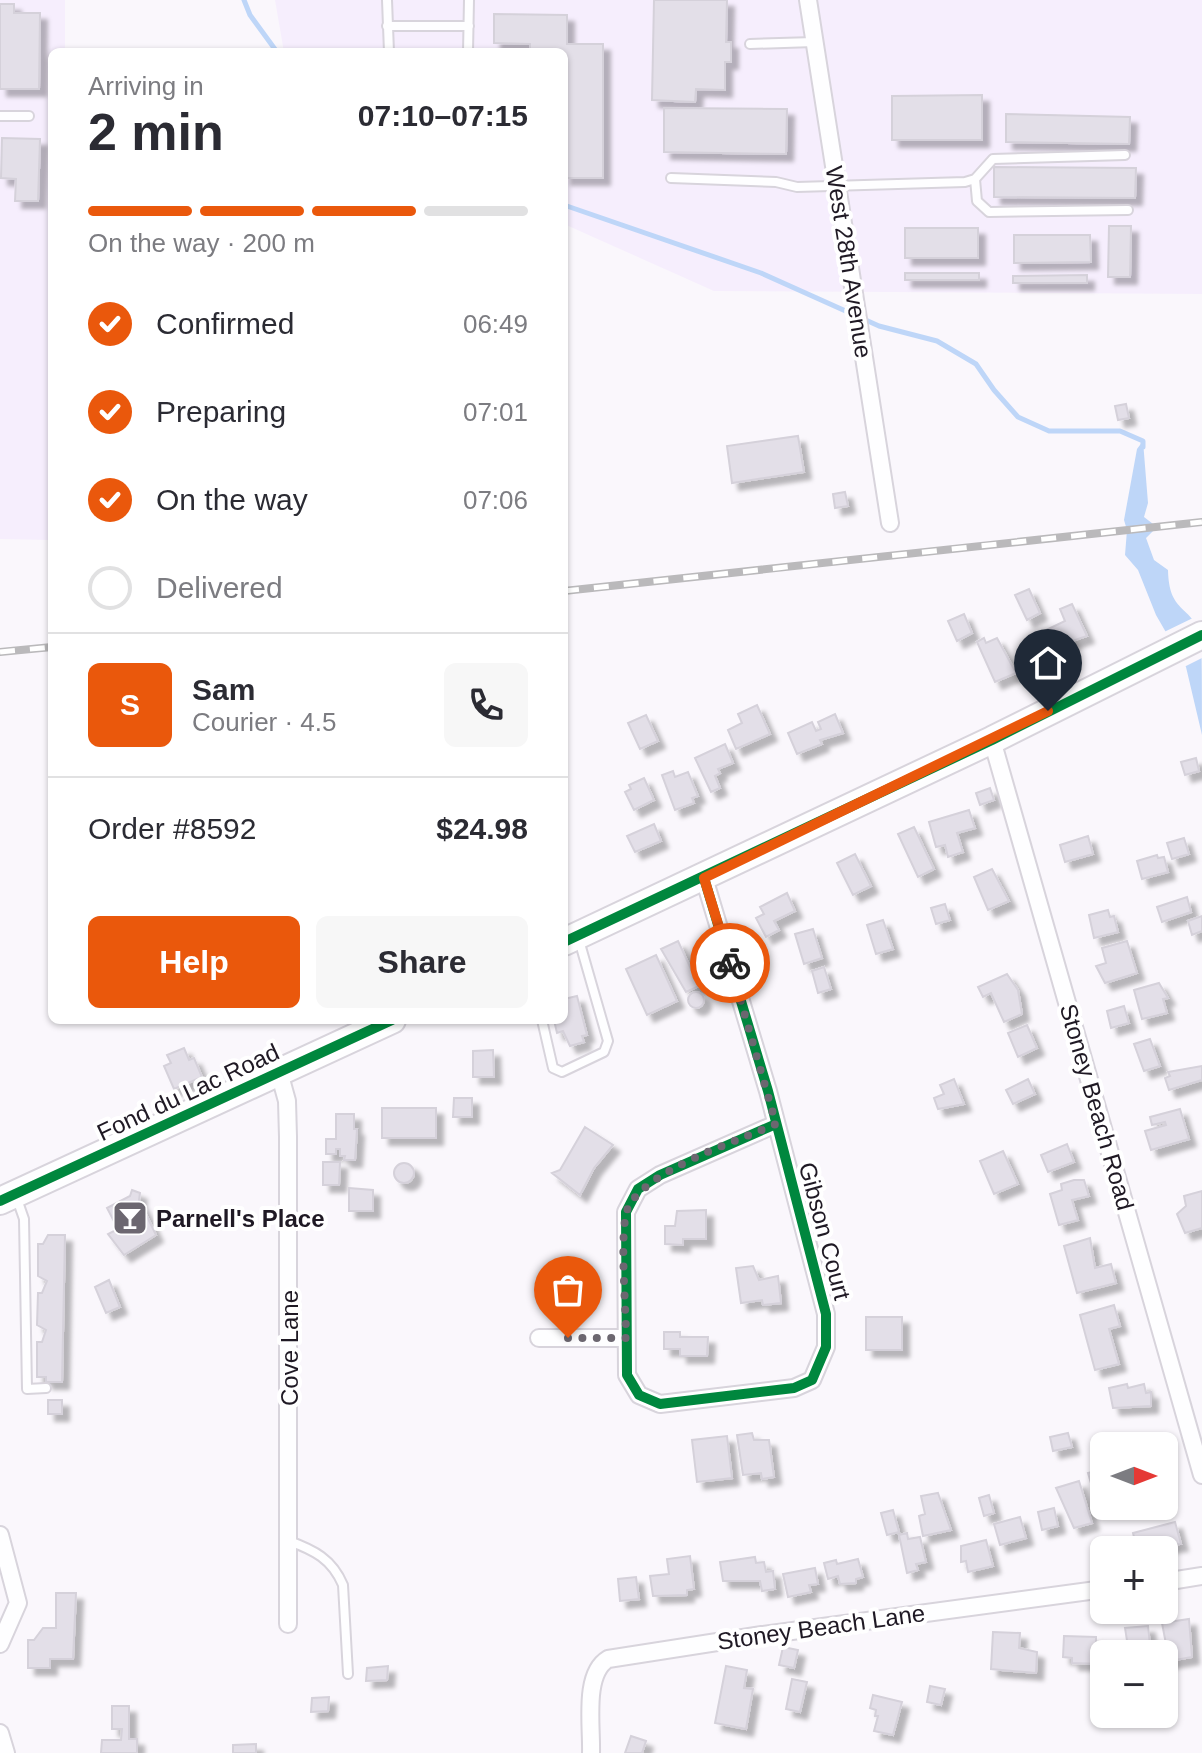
<!DOCTYPE html>
<html lang="en">
<head>
<meta charset="utf-8">
<style>
	body { margin:0; font-family:Helvetica,sans-serif; background:#f7f7f7; color:#2b2b33; height:100vh; display:flex; flex-direction:column; font-size:30px; white-space:nowrap }
	* { box-sizing:border-box; margin:0 }
	p { font-size:26px; color:#7c7c81 }
	.icon { flex:none; width:44px; height:44px; fill:none; stroke:currentColor; stroke-width:2; stroke-linecap:round; stroke-linejoin:round }
	.map { position:relative; flex:1; overflow:hidden }
	.side { position:absolute; left:48px; top:48px; width:520px; height:976px; display:flex; flex-direction:column; background:#fff; border-radius:12px; box-shadow:0 2px 6px #0004 }
	.side>* { flex:none }
	.needle { width:52px; rotate:90deg }
	.tools { position:absolute; left:1090px; top:1432px; display:grid; gap:16px }
	.tools a { display:grid; place-items:center; width:88px; height:88px; border-radius:12px; background:#fff; box-shadow:0 2px 6px #0004; font-size:40px }
	.pin { position:absolute; display:grid; place-items:center; width:68px; height:68px; color:#fff; margin:-82px -34px; border-radius:50% 50% 50% 0; rotate:-45deg; box-shadow:0 0 8px #0007 }
	.pin .icon { rotate:45deg }
	.courier { position:absolute; display:grid; place-items:center; width:80px; height:80px; margin:-40px; border:6px solid #ea580c; border-radius:50%; background:#fff; color:#222; box-shadow:0 2px 10px #0007 }
	.overview em { font-style:normal; font-weight:600 }
	.overview div { display:flex; flex-direction:column-reverse }
	.overview { display:flex; align-items:center; justify-content:space-between; height:136px; padding:0 40px }
	h1 { font-size:52px; font-weight:600; line-height:60px }
	.bar { display:grid; grid-template-columns:repeat(4,1fr); gap:12px 8px; align-content:center; height:96px; padding:0 40px }
	.bar i { height:10px; border-radius:6px; background:#e1e1e2 }
	.bar .current { background:#ea580c }
	.bar p { grid-column:span 4 }
	.line { display:flex; align-items:center; gap:20px; padding:0 40px; border-top:2px solid #e1e1e2 }
	.line div { flex:1 }
	.round { display:grid; place-items:center; flex:none; width:84px; height:84px; border-radius:12px; background:#f7f7f7 }
	ol { padding:0 40px; list-style:none }
	li { display:flex; align-items:center; gap:24px; height:88px }
	li p { margin-inline-start:auto }
	li .icon { padding:8px; border-radius:50%; background:#ea580c; color:#fff; stroke-width:4 }
	li:last-child { color:#7c7c81 }
	li i { width:44px; height:44px; border:4px solid #e1e1e2; border-radius:50% }
	.button { display:flex; gap:16px; margin-top:auto; padding:16px 40px }
	.button a { flex:1; height:92px; border-radius:12px; background:#ea580c; color:#fff; font-size:32px; font-weight:600; line-height:92px; text-align:center }
	.button a+a { background:#f7f7f7; color:#2b2b33 }
	.map>svg:first-child { display:block }
</style>
</head>
<body>
<div class="map">
<svg width="1202" height="1753" viewBox="0 0 1202 1753">
	<defs>
		<filter id="shadow"><feDropShadow dx="7" dy="7" stdDeviation="2" flood-color="#0004"/></filter>
	</defs>
	<rect width="100%" height="100%" fill="#faf7fc"/>
	<path fill="#f6eefd" d="M0,0H65V52H52V540L0,539Z
		M275,0H1202V294L714,291L564,224V52H284Z"/>
	<path fill="#bed6f8" d="M1143,441L1148,503L1144,517L1157,527L1146,538L1154,560L1168,570C1169,613 1189,604 1201,634C1202,653 1202,713 1202,735L1186,667L1156,615L1138,570L1125,555L1127,530L1124,520L1137,449Z"/>
	<path fill="#faf7fc" d="M1195,617L1202,628V658L1182,668L1162,633Z"/>
	<g fill="none" stroke-linecap="round" stroke-linejoin="round">
		<path stroke="#bed6f8" stroke-width="5" d="M244,0L250,15L277,52
			M564,205L761,273L879,326L937,341L976,364L994,390L1018,417L1049,431H1120L1143,441V447"/>
	</g>
	<path fill="#e3dfe8" stroke="#d5d1da" stroke-width="2" filter="url(#shadow)" d="M654,0H727L726,42H731V62H725V90L696,89L695,102L652,100Z
		M0,4H14V13H40L39,89H0Z
		M494,14L567,15V44H603V178H564V52H530V44L494,43Z
		M982,95V140H892V96Z
		M664,108L787,109L786,154L664,152Z
		M1006,114L1130,117L1129,144L1006,142Z
		M2,138L40,139L38,201H15L16,179L1,178Z
		M994,167L1136,168L1135,198L994,197Z
		M1109,226H1131L1130,277H1108Z
		M905,228H978V258H905Z
		M1014,235H1090L1091,262L1014,263Z
		M905,273H979V280H905Z
		M1087,275V283H1013V276Z
		M1126,404L1129,418L1118,420L1115,406Z
		M798,436L804,472L732,483L727,446Z
		M845,492L848,506L835,508L833,494Z
		M1029,589L1040,613L1027,620L1015,595Z
		M1072,604L1087,636L1052,648L1044,631L1065,621L1060,609Z
		M964,614L972,633L957,641L948,621Z
		M984,638L986,643L997,638L1016,673L995,682L977,642Z
		M757,705L770,734L736,749L728,730L742,723L738,714Z
		M835,714L843,733L820,740L822,744L797,754L788,733L812,722L816,731L821,729L818,722Z
		M646,715L658,741L640,749L628,723Z
		M725,744L733,763L718,769L720,773L715,776L720,788L711,792L695,758Z
		M1196,758L1199,771L1185,775L1181,762Z
		M673,771L675,777L688,772L698,796L692,798L694,803L675,810L662,775Z
		M644,778L654,800L634,810L625,792L631,789L629,785Z
		M990,788L994,800L980,805L976,793Z
		M969,810L975,828L957,833L963,852L948,857L945,845L936,847L929,822Z
		M654,824L661,841L635,852L627,836Z
		M914,827L934,869L918,877L898,834Z
		M1088,836L1093,854L1065,862L1060,845Z
		M1184,838L1189,854L1172,859L1167,843Z
		M855,854L871,886L853,895L837,863Z
		M1157,855L1158,858L1164,857L1168,872L1142,879L1137,861Z
		M992,869L1009,901L988,910L974,877Z
		M787,893L795,911L774,921L779,930L766,937L756,918L764,914L760,907Z
		M1187,897L1191,912L1162,922L1157,907Z
		M945,904L950,920L936,924L931,908Z
		M1108,910L1110,917L1114,916L1118,932L1094,938L1089,915Z
		M1202,916V931L1192,935L1188,921Z
		M883,920L893,949L876,954L867,925Z
		M813,929L822,958L804,964L795,934Z
		M678,941L699,986L686,992L661,949Z
		M1127,941L1137,973L1105,983L1096,966L1106,963L1102,948Z
		M656,955L677,1001L647,1015L626,969Z
		M824,967L831,989L818,993L812,971Z
		M1007,974L1018,990L1022,1014L1004,1022L991,993L983,997L978,987Z
		M1159,983L1168,998L1163,999L1167,1013L1142,1019L1134,990Z
		M688 1000a8 8 0 1 1 16 0a8 8 0 1 1-16 0Z
		M577,996L587,1035L582,1036L584,1042L570,1046L563,1031L557,1033L554,1020H564V999Z
		M1124,1006L1129,1023L1111,1028L1107,1011Z
		M1027,1025L1037,1048L1018,1057L1008,1033Z
		M1150,1039L1160,1066L1144,1071L1134,1044Z
		M184,1048L189,1060L194,1058L202,1077L174,1089L164,1066L171,1063L167,1055Z
		M493,1050L494,1077H473V1051Z
		M1202,1066V1080L1169,1090L1165,1078L1170,1076L1168,1072Z
		M954,1079L964,1104L938,1109L934,1098L944,1094L940,1085Z
		M1028,1079L1035,1094L1013,1104L1006,1090Z
		M454,1098H472V1117H453Z
		M382,1108H436V1138H382Z
		M1180,1109L1189,1139L1151,1150L1145,1131L1166,1125L1165,1122L1152,1125L1150,1117Z
		M336,1114H354V1129H357L355,1160H344L345,1156H340V1149H336V1154H326V1139H336Z
		M585,1127L613,1145L594,1168L580,1195L552,1173L560,1170Z
		M1067,1144L1074,1162L1048,1172L1041,1155Z
		M1003,1151L1018,1184L994,1194L980,1161Z
		M323,1162H340L339,1185H323Z
		M394 1173a10 10 0 1 1 20 0a10 10 0 1 1-20 0Z
		M1074,1180H1084L1089,1196L1072,1200L1078,1220L1059,1225L1050,1194L1062,1190L1061,1184Z
		M349,1188L373,1190V1211H349Z
		M132,1190L140,1193L139,1200L156,1235L124,1255L108,1234L118,1229L107,1208L130,1196Z
		M1202,1191V1228L1185,1233L1177,1214L1186,1206L1184,1196Z
		M706,1210V1239H683V1245L665,1244V1226H675L677,1211Z
		M48,1235H65L62,1382H46V1377H37V1342H42L46,1330L37,1325L38,1293H42L47,1281L38,1276V1244H43Z
		M1090,1238L1095,1268L1111,1264L1116,1283L1077,1293L1064,1246Z
		M753,1266L759,1280L778,1276L781,1303L763,1305L762,1300L741,1303L736,1268Z
		M109,1280L120,1307L106,1313L95,1287Z
		M1114,1305L1120,1326L1109,1329L1119,1364L1095,1370L1080,1315Z
		M866,1317H902V1350H866Z
		M664,1332H680V1337H708L707,1356H680V1349H664Z
		M1127,1384L1128,1388L1144,1384L1146,1393L1151,1392V1406L1113,1408L1109,1388Z
		M48,1400H62V1414H48Z
		M752,1433L754,1440H769L774,1477L762,1479L761,1473L743,1475L737,1435Z
		M1068,1433L1072,1447L1053,1451L1050,1437Z
		M727,1436L732,1478L697,1482L692,1440Z
		M1104,1469V1487L1093,1490L1088,1473Z
		M1079,1481L1092,1523L1074,1528L1056,1488Z
		M938,1493L951,1530L923,1536L919,1516L925,1514L921,1496Z
		M989,1495L994,1513L984,1516L979,1498Z
		M1054,1508L1058,1526L1042,1530L1038,1512Z
		M893,1510L899,1532L887,1535L881,1513Z
		M1020,1517L1026,1538L1000,1545L994,1524Z
		M1175,1522L1181,1544L1137,1550L1133,1533Z
		M907,1533L908,1539L920,1537L926,1562L916,1564L918,1570L907,1573L899,1535Z
		M986,1540L993,1566L968,1572L966,1561L961,1562V1546Z
		M690,1556L694,1589L687,1590V1595L653,1596L650,1576L669,1574L667,1559Z
		M755,1557L756,1563L764,1562L766,1572L773,1571L775,1589L762,1591L760,1581H723L720,1562Z
		M858,1559L863,1577L856,1579V1583L840,1584L838,1576L828,1579L824,1563L836,1560L837,1564Z
		M815,1568L818,1584L809,1585L811,1592L788,1597L783,1574Z
		M636,1577L639,1599L620,1601L618,1579Z
		M56,1593H76L73,1659H50V1668H28V1640H34L43,1628H56Z
		M1189,1619L1192,1657L1164,1662V1654H1159L1158,1646L1166,1644L1162,1623Z
		M1148,1626L1150,1645L1128,1647L1125,1628Z
		M993,1632L1020,1633L1019,1648L1037,1652L1036,1673L991,1669Z
		M1064,1636L1096,1637V1645L1107,1646L1104,1664L1072,1663V1658L1063,1657Z
		M783,1647L798,1650L794,1668L779,1665Z
		M388,1666L387,1680L366,1681L367,1668Z
		M726,1666L747,1670L744,1688L753,1689L746,1729L715,1723Z
		M792,1679L807,1682L800,1712L786,1709Z
		M930,1686L945,1689L941,1705L927,1702Z
		M873,1695L902,1702L893,1735L874,1731L878,1716H875L876,1710L870,1708Z
		M329,1697L328,1711L311,1712L312,1698Z
		M112,1706H129V1739H137V1753H101L102,1740H121L122,1729H112Z
		M631,1736L646,1741L642,1753H625Z
		M256,1744V1753H233V1745Z"/>
	<g fill="none" stroke-linecap="round" stroke-linejoin="round">
		<defs>
			<path id="service" d="M387,0L389,52
				M387,26H469
				M750,44L814,42
				M468,52L469,0
				M0,116H29
				M671,178L776,182L797,187L965,182L975,179L993,159L1125,155
				M975,179L977,201L989,212L1128,210
				M542,1020L553,1068L562,1072L604,1052L608,1041L579,940
				M17,1199L24,1219L27,1389L46,1388
				M289,1541C314,1550 332,1559 343,1585L348,1674"/>
			<path id="minor" d="M808,0L890,523
				M992,740L1202,1475
				M704,878L768,1091L826,1314V1347L812,1380L794,1388L660,1404L639,1395L627,1375L626,1212L638,1189L660,1175L776,1124
				M279,1072L287,1101L288,1137V1624
				M539,1338H626
				M0,1535L18,1603L0,1644
				M1164,1582L1202,1576
				M0,1733L6,1753
				M591,1753C592,1726 583,1674 608,1659L762,1635L1104,1589"/>
			<path id="primary" d="M564,942L992,740L1202,635
				M0,1201L392,1020"/>
		</defs>
		<use href="#service" stroke="#d8d4dc" stroke-width="12"/>
		<use href="#minor" stroke="#d8d4dc" stroke-width="20"/>
		<use href="#primary" stroke="#d8d4dc" stroke-width="30"/>
		<use href="#service" stroke="#fefeff" stroke-width="8"/>
		<use href="#minor" stroke="#fefeff" stroke-width="16"/>
		<use href="#primary" stroke="#fefeff" stroke-width="26"/>
		<defs>
			<path id="rail" d="M564,591L1202,522
				M0,652L52,647"/>
		</defs>
		<use href="#rail" stroke="#bab9bb" stroke-width="8"/>
		<use href="#rail" stroke="#fff" stroke-width="5" stroke-dasharray="15" stroke-linecap="butt"/>
		<defs>
			<path id="cycleway" d="M704,878L768,1091L826,1314V1347L812,1380L794,1388L660,1404L639,1395L627,1375L626,1212L638,1189L660,1175L776,1124
				M564,942L992,740L1202,635
				M0,1201L392,1020"/>
		</defs>
		<use href="#cycleway" stroke="#fff" stroke-width="15"/>
		<use href="#cycleway" stroke="#00873e" stroke-width="10"/>
	</g>
	<g fill="none" stroke-linecap="round" stroke-linejoin="round">
		<path stroke="#6c6770" stroke-width="8" stroke-dasharray="0 14.4" d="M568,1338H626C626,1304 620,1244 626,1214C634,1174 740,1140 776,1124L730,963"/>
		<path stroke="#ea580c" stroke-width="10" d="M730,963L704,878L1048,711"/>
	</g>
	<defs>
		<symbol id="bar-square" viewBox="-11 -11 22 22"><rect x="-9" y="-9" width="18" height="18" rx="4" fill="#6c6770" stroke="#fff"/><path d="M-6-5H6L.8 .8V4.5H3.5V6h-7V4.5H-.8V.8Z" fill="#fff"/></symbol>
	</defs>
	<g fill-rule="evenodd">
		<use href="#bar-square" x="110" y="1198" width="40" height="40"/>
	</g>
	<g text-anchor="middle" dominant-baseline="central" stroke-width="8" stroke-linejoin="round" paint-order="stroke">
		<g font-size="24" fill="#1f1924" stroke="#fff">
			<text transform="translate(849 262) rotate(81)">West 28th Avenue</text>
			<text transform="translate(188 1092) rotate(-25)">Fond du Lac Road</text>
			<text transform="translate(1097 1107) rotate(74)">Stoney Beach Road</text>
			<text transform="translate(825 1231) rotate(75)">Gibson Court</text>
			<text transform="translate(289 1348) rotate(-90)">Cove Lane</text>
			<text transform="translate(821 1627) rotate(-8)">Stoney Beach Lane</text>
		</g>
		<g font-size="24" font-weight="bold" fill="#1f1924" stroke="#fff" text-anchor="start">
			<text x="156" y="1218">Parnell's Place</text>
		</g>
	</g>
</svg>
<div class="tools">
<a><svg class="needle" viewBox="-14 -14 28 28"><path d="M0-13l5 13h-10z" fill="#e53935"/><path d="M0 13l5-13h-10z" fill="#7c7c81"/></svg></a>
<a>+</a>
<a>−</a>
</div>
<div class="pin" style="left:568px;top:1338px;background:#ea580c"><svg class="icon" aria-label="bag" viewBox="0 0 24 24"><path d="M5 8h14l-1 12H6zM9 8a3 3 0 0 1 6 0"/></svg></div>
<div class="pin" style="left:1048px;top:711px;background:#1f2937"><svg class="icon" aria-label="home" viewBox="0 0 24 24"><path d="M3 11l9-7 9 7M6 9v11h12V9"/></svg></div>
<div class="courier" style="left:730px;top:963px"><svg class="icon" aria-label="bike" viewBox="0 0 24 24"><circle cx="6" cy="16" r="4"/><circle cx="18" cy="16" r="4"/><path d="M6 16l4-8h5l3 8M10 8l3 8H6M13 5h3"/></svg></div>
<section class="side">
<div class="overview"><div><h1>2 min</h1><p>Arriving in</p></div><em>07:10–07:15</em></div>
<div class="bar"><i class="current"></i><i class="current"></i><i class="current"></i><i></i><p>On the way · 200 m</p></div>
<ol>
<li><svg class="icon" aria-label="check" viewBox="0 0 24 24"><path d="M5 12l5 5 9-10"/></svg>Confirmed<p>06:49</p></li>
<li><svg class="icon" aria-label="check" viewBox="0 0 24 24"><path d="M5 12l5 5 9-10"/></svg>Preparing<p>07:01</p></li>
<li><svg class="icon" aria-label="check" viewBox="0 0 24 24"><path d="M5 12l5 5 9-10"/></svg>On the way<p>07:06</p></li>
<li><i></i>Delivered</li>
</ol>
<div class="line" style="height:144px"><b class="round" style="background:#ea580c;color:#fff">S</b><div><b>Sam</b><p>Courier · 4.5</p></div><a class="round"><svg class="icon" aria-label="phone" viewBox="0 0 24 24"><path d="M5 4h4l2 5-3 2q2 4 5 5l2-3 5 2v4C11 20 4 13 5 4z"/></svg></a></div>
<div class="line" style="height:104px"><div>Order #8592</div><b>$24.98</b></div>
<div class="button"><a>Help</a><a>Share</a></div>
</section>
</div>
</body>
</html>
